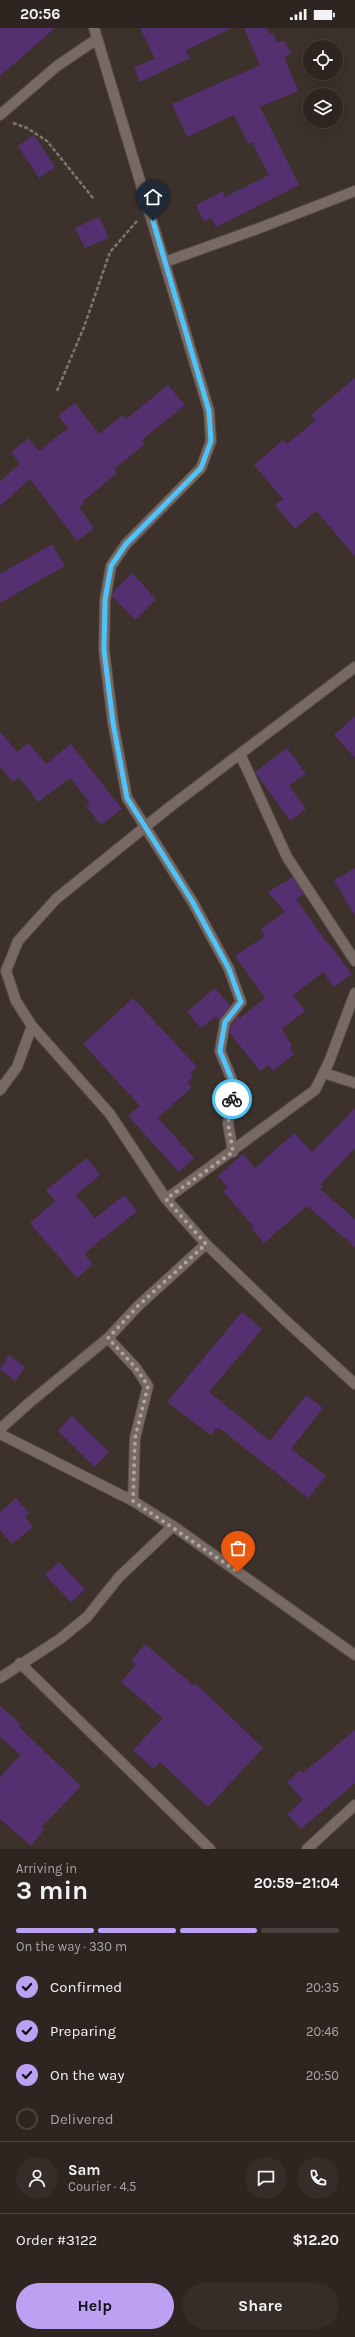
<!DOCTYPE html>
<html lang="en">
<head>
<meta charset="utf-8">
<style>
	body { margin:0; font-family:Karla,sans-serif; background:#362d29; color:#f1f3f6; height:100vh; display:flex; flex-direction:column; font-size:15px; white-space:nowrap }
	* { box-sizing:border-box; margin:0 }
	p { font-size:13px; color:#a7a5a5 }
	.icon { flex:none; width:22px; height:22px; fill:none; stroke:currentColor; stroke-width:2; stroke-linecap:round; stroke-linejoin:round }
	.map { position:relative; height:1821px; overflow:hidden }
	.drawer { display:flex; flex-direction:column; background:#2e2520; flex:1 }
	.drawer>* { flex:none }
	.fabs { position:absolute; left:303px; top:12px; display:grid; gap:8px }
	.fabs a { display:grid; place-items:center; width:40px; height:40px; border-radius:50%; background:#2e2520; box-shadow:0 4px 16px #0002,0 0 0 1px #49423e; font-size:20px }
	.pin { position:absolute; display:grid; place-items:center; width:34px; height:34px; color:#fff; margin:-41px -17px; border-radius:50% 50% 50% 0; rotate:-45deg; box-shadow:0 0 4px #0007 }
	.pin .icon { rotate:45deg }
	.courier { position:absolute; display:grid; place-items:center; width:40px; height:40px; margin:-20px; border:3px solid #4fc3f7; border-radius:50%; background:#fff; color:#222; box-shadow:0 1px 5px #0007 }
	.summary em { font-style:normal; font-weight:700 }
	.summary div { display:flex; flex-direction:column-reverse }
	.summary { display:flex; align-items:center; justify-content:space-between; height:68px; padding:0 16px }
	h1 { font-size:26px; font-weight:700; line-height:30px }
	.bar { display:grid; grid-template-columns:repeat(4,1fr); gap:6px 4px; align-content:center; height:48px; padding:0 16px }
	.bar i { height:5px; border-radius:3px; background:#49423e }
	.bar .on { background:#bca0f2 }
	.bar p { grid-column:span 4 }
	.line { display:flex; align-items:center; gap:10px; padding:0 16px; border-top:1px solid #49423e }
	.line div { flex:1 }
	.round { display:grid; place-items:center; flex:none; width:42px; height:42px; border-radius:21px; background:#362d29 }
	ol { padding:0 16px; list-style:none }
	li { display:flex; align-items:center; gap:12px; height:44px }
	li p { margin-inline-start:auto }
	li .icon { padding:4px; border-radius:50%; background:#bca0f2; color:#111; stroke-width:4 }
	li:last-child { color:#a7a5a5 }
	li i { width:22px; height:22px; border:2px solid #49423e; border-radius:50% }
	.primary-button { display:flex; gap:8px; margin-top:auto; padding:8px 16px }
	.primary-button a { flex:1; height:46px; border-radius:24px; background:#bca0f2; color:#111; font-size:16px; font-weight:700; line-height:46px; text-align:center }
	.primary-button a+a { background:#362d29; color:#f1f3f6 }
	.status { display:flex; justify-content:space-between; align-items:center; height:28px; padding:0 20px; background:#2e2520; direction:ltr }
	.status svg { height:11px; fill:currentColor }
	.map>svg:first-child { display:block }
</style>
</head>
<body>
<div class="status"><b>20:56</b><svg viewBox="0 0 49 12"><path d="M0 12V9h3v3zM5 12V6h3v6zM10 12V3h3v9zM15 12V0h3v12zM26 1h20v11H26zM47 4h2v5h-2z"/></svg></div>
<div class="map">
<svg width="355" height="1821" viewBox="0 0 355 1821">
	<rect width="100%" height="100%" fill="#3d312b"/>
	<path fill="#543070" d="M0,0H55L0,48Z
		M140,0H232L186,22L190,30L140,54L134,39L155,31Z
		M244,0H266L270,6L273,5L277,15L284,12L291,26L284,29L298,63L260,79L299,157L216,199L211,190L204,194L196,177L223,163L225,169L269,147L252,114L248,116L234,87L187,109L172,76L260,37Z
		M34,107L55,139L39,150L18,118Z
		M99,189L109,210L85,220L75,200Z
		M355,350V528L316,483L295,501L275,477L283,471L254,437L283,412L287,416L316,392L311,387Z
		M168,357L185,377L142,412L145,416L114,441L117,445L82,474L84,476L79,479L94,500L77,513L30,451L0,478V453L20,436L11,424L28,410L39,423L68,400L58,388L75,375L99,406L123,387L126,391Z
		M52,516L65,538L0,575V546Z
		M132,545L156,571L135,592L112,568L113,564Z
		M355,688V730L334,707Z
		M0,704L17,724L28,715L46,736L71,716L122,781L101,797L86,778L90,775L70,750L38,774L19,749L13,754L0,739Z
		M287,720L306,746L289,757L306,781L290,793L255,744Z
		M355,840V888L334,852Z
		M293,849L304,866L296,871L327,915L328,914L352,946L334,959L323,944L293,967L305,983L282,1001L292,1018L289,1020L294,1026L273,1043L268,1037L260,1043L230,1005L231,997L238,988L240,990L265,970L235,928L265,908L261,901L285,884L268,864Z
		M215,960L230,978L219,992L216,988L201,1000L187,984Z
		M133,970L197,1039L190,1045L193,1049L187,1054L192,1059L158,1090L194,1130L179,1144L128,1088L140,1078L83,1016Z
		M355,1080V1120L321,1156L323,1158L320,1161L355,1191V1219L307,1178L264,1215L251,1200L253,1198L223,1163L228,1159L218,1148L243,1126L255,1140L294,1105L312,1124Z
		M87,1130L100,1147L76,1167L95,1190L124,1167L137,1183L86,1224L85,1227L93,1236L77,1250L30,1195L55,1173L46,1162Z
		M242,1284L262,1301L209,1364L270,1413L306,1367L323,1380L291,1421L326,1448L308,1470L218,1399L211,1407L167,1374Z
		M9,1327L25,1339L15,1353L0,1341Z
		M72,1388L109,1424L94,1439L58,1403Z
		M16,1470L29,1485L25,1489L33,1499L12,1516L0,1502V1484Z
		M59,1534L85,1561L71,1574L45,1547Z
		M145,1616L194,1658L196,1656L263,1720L208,1779L160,1734L154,1741L133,1722L163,1690L121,1654L136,1637L131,1633Z
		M0,1678L21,1696L19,1699L81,1758L42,1799L44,1802L31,1818L0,1791V1749L21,1727L0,1709Z
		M355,1702V1755L301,1801L287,1786L303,1772L287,1754L300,1742L303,1745Z"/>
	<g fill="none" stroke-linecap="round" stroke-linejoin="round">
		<defs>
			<path id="minor" d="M94,0L209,383L211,413L201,440L126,516L111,538L105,572L104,622L113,695L127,770L192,873L229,941L241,974L225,994L220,1023L234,1057L228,1096L233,1124
				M0,87L57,38L97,11
				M165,234L257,201L355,163
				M355,639L171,778L56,871L18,913L6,943L16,973L32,998L110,1086L166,1171L206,1216L284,1291L355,1356
				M240,726L287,829L355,933
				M324,1045L355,1055
				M0,1062L17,1039L32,998
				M166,1171L315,1062L329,1034L355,965
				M108,1310L136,1340L148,1358L135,1410L133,1473
				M0,1401L29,1375L108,1310L138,1278L206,1216
				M0,1406L133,1473L173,1498L355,1627
				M20,1635L210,1821
				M0,1650L60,1611L87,1589L119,1549L173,1498
				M307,1821L355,1777"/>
		</defs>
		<use href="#minor" stroke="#574c49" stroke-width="12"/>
		<path stroke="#807570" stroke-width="2.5" stroke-dasharray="4 2" stroke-linecap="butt" d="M13,95L27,100L47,113L93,170
			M57,363L84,299L110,224L137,193"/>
		<use href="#minor" stroke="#776963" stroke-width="10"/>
	</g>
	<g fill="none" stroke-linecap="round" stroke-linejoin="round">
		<path stroke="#ada39f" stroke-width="4" stroke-dasharray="0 7.2" d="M232,1071L228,1096L233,1124L166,1171L206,1216L138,1278L108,1310L136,1340L148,1358L135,1410L133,1473L238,1544"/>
		<path stroke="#4fc3f7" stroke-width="5" d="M153,193L209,383L211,413L201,440L126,516L111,538L105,572L104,622L113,695L127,770L192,873L229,941L241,974L225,994L220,1023L234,1057L232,1071"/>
	</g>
</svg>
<div class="fabs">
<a><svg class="icon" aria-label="locate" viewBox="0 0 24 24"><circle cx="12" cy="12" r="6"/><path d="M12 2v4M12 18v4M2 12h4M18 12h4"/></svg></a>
<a><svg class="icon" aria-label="layers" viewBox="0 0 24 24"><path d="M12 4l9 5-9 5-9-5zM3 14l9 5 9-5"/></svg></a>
</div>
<div class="pin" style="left:238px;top:1544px;background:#ea580c"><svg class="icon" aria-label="bag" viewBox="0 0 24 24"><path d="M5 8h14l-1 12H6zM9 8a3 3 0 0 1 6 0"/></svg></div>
<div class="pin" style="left:153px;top:193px;background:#1f2937"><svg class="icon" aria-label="home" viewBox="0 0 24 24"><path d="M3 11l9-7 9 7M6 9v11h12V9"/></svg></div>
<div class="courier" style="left:232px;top:1071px"><svg class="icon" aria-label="bike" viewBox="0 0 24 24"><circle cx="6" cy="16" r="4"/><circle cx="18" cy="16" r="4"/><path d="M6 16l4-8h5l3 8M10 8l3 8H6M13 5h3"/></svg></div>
</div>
<section class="drawer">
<div class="summary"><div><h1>3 min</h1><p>Arriving in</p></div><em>20:59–21:04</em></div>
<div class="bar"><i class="on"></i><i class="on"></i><i class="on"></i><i></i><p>On the way · 330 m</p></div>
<ol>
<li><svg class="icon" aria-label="check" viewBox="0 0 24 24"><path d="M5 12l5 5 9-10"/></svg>Confirmed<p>20:35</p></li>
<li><svg class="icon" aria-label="check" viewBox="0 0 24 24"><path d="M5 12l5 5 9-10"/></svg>Preparing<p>20:46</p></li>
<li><svg class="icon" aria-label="check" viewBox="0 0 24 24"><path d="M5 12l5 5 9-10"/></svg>On the way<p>20:50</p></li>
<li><i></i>Delivered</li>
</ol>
<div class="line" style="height:72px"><a class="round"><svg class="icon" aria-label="person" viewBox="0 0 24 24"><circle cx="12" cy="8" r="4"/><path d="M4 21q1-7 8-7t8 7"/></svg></a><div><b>Sam</b><p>Courier · 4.5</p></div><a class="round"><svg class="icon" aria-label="chat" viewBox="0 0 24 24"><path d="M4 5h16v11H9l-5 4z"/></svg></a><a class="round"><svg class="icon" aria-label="phone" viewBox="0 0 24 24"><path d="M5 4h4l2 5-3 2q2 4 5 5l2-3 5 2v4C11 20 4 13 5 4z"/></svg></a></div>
<div class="line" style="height:52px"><div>Order #3122</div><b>$12.20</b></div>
<div class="primary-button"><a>Help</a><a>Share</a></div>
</section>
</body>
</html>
